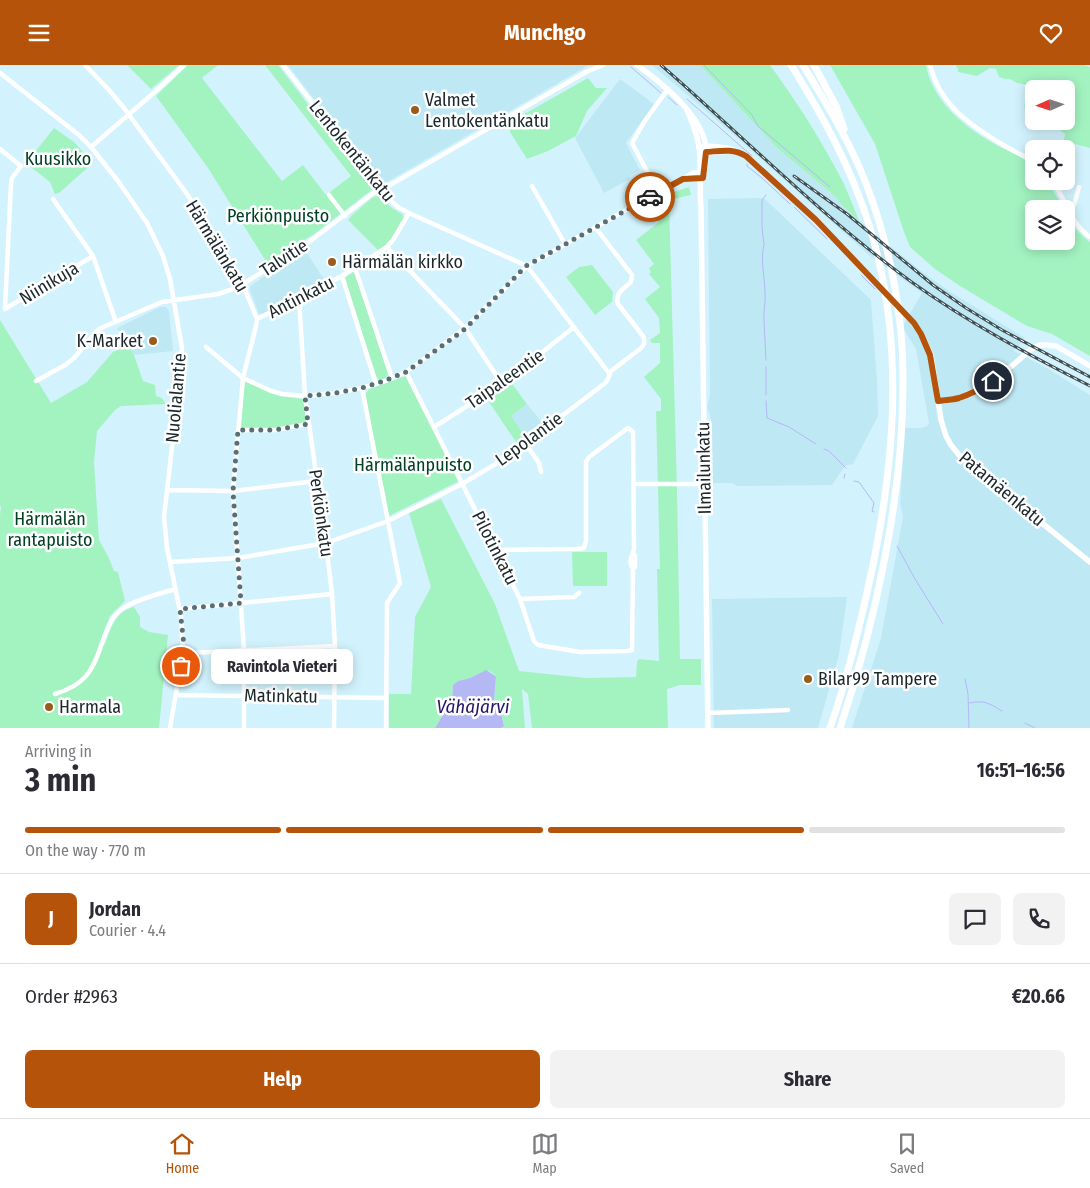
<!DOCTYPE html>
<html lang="en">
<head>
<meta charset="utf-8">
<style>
	body { margin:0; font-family:"Fira Sans Condensed",sans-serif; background:#f2f2f3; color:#2b2b33; height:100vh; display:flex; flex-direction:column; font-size:19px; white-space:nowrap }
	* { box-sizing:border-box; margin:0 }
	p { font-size:16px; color:#7c7c81 }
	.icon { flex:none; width:28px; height:28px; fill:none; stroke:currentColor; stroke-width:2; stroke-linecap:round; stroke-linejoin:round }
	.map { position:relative; height:663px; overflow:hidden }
	.panel { display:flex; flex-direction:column; background:#fff; flex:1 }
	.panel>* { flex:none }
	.needle { width:32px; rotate:267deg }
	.fabs { position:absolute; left:1025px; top:15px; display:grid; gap:10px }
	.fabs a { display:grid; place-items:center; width:50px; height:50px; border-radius:8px; background:#fff; box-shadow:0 2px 12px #0003; font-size:25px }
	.pin { position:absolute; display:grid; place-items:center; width:42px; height:42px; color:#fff; margin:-21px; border:2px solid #fff; border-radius:50%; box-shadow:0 1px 5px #0007 }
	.courier { position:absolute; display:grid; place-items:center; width:50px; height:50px; margin:-25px; border:4px solid #b45309; border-radius:50%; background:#fff; color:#222; box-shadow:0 1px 6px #0007 }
	.bubble { position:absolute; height:35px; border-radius:8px; background:#fff; box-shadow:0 2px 12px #0003; font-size:16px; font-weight:700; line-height:35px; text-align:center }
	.summary em { font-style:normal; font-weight:700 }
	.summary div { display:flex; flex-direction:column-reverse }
	.summary { display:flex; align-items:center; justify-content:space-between; height:85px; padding:0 25px }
	h1 { font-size:32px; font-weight:700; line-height:38px }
	.bar { display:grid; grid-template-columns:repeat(4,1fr); gap:8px 5px; align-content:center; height:60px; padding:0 25px }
	.bar i { height:6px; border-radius:4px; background:#e1e1e2 }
	.bar .current { background:#b45309 }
	.bar p { grid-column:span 4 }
	.line { display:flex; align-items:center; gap:12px; padding:0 25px; border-top:1px solid #e1e1e2 }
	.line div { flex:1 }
	.round { display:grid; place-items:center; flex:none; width:52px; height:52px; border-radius:8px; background:#f2f2f3 }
	.primary-button { display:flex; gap:10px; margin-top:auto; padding:10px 25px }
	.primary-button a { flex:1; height:58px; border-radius:8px; background:#b45309; color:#fff; font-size:20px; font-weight:700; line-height:58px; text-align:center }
	.primary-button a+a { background:#f2f2f3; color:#2b2b33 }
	header { display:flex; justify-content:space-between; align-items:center; height:65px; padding:0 25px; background:#b45309; color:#fff; font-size:22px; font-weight:700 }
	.dock { display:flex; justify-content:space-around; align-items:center; height:70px; border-top:1px solid #e1e1e2; background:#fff; font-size:14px; color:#7c7c81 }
	.dock a { display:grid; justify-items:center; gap:2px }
	.dock .current { color:#b45309 }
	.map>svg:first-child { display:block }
</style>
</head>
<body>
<header><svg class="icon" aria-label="menu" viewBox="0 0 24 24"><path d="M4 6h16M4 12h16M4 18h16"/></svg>Munchgo<svg class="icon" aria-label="heart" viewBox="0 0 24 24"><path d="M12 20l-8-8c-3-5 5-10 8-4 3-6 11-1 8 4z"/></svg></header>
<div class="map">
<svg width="1090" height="663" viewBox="0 0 1090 663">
	<rect width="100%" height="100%" fill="#d2f3fd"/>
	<path fill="#bfe8f5" d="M288,0H589L380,121Z
		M652,0H700L777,83L837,133L841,139L859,156L925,209L949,226L1025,273L1014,286L1047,303L1090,330V663H852L881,573L903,452L900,438L905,363H921L927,361L929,358L916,284L902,262L922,228L870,191L740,75Z
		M620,14L654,39L626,78L640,105L629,111L630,114L604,128L575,73Z
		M761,133L765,134L871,235L877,317L878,351L853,399L845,401L832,420L738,421L731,418H713L712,359L707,341L710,331L708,134Z
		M305,185L325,216L262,249H259L249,222L274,204Z
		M160,242H166L169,246L173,286L134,290L117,263Z
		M527,339L544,360L527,374L511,351Z
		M847,532L839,590L818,663H714L712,534Z"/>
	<path fill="#a3f3c1" d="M127,0H179L151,24Z
		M188,0H218L202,13L282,116L303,100L326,130L351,111L265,0H278L373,124L314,169L267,198L208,103L156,31Z
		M700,0H770C797,37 822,76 843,117C849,130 854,143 859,156L841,139L837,133L777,83Z
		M830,0H926C932,35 963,61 993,78C1007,86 1021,91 1034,101V116H1047L1064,144H1034V176H1066V148C1072,161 1079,169 1090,177V291L1052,269L1027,261L960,221L935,204L910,182L904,167L875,79Z
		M957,0H1084L1090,2V83L1064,76L1065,69L1059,64L1036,58V56H1066V24H1034V45L1024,43L1028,20L1017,18L1010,14H1005L999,12L996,4L990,3L977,11L958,7V3H956Z
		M588,13L596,23H607L587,46L576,71L548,86L527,94L510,67V57Z
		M54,63L74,77L93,98L59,128L55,129L50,117L27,99V97Z
		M689,122L691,130L669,135L677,424L680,594H701V620H680L667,624L668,663H532L528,629L522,624L525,663H501L504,660L499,639L494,635L496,612L494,609L489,606H484L470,613L458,616L453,620L452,637L446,645L435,663H389V629H411L415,552L431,522L409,448L441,434L495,539L519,606L586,613L636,612L637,597L639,594L659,596L657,504H660L656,346H661V334L644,312L660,298V278H652L650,275L660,268L659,253L645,234L660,222L649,209L651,207L649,203L654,199L636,175L659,157L647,141L665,130Z
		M377,131L381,133L392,143L402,149L404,153L392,173L379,186L348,155L352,150L373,132Z
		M592,200L613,227L612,237L595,250L566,212L579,202Z
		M353,207L356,210L388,309L386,313L380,315L377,313L345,215L346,212Z
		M0,255L51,338L87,317L113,287L123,283L125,280L126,281H128L134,290L143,316L155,320L156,331L162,333L166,339L121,341L115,345L97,366L94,397L99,475L109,493L114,506L118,507L125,536L110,551L102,572L105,580C110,564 116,546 134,542L140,552V562L149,567L168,570L159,663H0V450L1,442L0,440Z
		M406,311L459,416L389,451L365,330L369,324Z
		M510,316L527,339L511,351L527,374L518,380L487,334Z
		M246,317L280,331L302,334L304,339L306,359L275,364L242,363L241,360L244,318Z
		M572,487H607V521H573Z"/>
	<path fill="#b4b8f4" d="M486,605L494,610L496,612L494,635L499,639L504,661L501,663H435L446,645L452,637L453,620L458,616L470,613Z"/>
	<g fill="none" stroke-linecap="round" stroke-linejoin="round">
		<path stroke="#b4b8f4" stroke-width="1" d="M704,0L752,50L758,61L830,122
			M631,2L661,28
			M668,32L677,40
			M687,34L752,91
			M747,99V101L762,113L790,139
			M766,130L762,135V162L764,180C760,195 765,213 765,228C766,237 763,246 764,256C765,269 765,282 766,295
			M794,142L827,174
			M861,210L875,224
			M766,302V330
			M766,336L767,353L789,362L816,379
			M824,384L829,386L846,403
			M844,413L845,409
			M854,416L859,417L874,438L872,446L874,447
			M897,481L915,514L943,559
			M965,614L968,629L969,663
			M969,638C986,635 988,638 1002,646
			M1025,658L1035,663"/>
		<path stroke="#fff" stroke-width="4.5" d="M85,0L109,25L124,43L187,129L241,215L257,254L256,261L243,313L233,426L244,585V663
			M283,0L385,131L398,142L409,148L527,201L609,308
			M930,0C940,39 967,58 1000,78C1011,85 1023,90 1034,97
			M0,8L79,70L91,82L118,116L147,158L163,191L170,214L182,283L181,304L164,452L167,483L181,551L183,587L170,663
			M91,82L157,25L184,0
			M0,84L21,101L12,113L11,118L5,244
			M685,114L702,113
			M1052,116C1067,135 1069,157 1090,172
			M532,121L565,179
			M658,127L632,78L644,57L668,24
			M329,130L345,151
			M53,134L93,191L116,257
			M1067,143L1074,140L1079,122
			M387,182L465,263L502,319
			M355,203L392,313
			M342,211L376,319
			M299,233L305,331L326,478L332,529L335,581L334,663
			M5,244L93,191
			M257,254L342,211L387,182L393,175L409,148
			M206,282L243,313L271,326L282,329L305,331L334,328L362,323L385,316L406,307L465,263L527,201L665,123L683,114L692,108L703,106
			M406,307L520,534L534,576L538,580L580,587L628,586L632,585L633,504C628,497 632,491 634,484L633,367L628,363L589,392L586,397V476L584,483L577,484L496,485
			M36,316L65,300L74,293L97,266L101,263L162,237L218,229L233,224L243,219L301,183L376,126L383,124L586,7L603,0
			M362,323L400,518L387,538L386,663
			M434,362L502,319L574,262
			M238,365H275L308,359
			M526,379L539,398L541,407
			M634,419H705
			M167,425L233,426L316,416
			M170,497L238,493L326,478L388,456L462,419L509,391L604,319L607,316L611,306L640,284C645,279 645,277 643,271L618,239C615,227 624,224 631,217L632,210L595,162
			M633,504L635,502V491L633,488
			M520,534L574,532L579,528
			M180,544L332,529
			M183,587L191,588L335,581
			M55,629C85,620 93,606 102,578C106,567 110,555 118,547C129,536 161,528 176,524
			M176,630L386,633
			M708,648L788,645"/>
		<path stroke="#fff" stroke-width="5.5" d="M637,0C662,18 702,50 706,82C707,92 704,103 703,113
			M687,45C692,57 698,70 699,83C702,103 699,123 701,143L708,663
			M699,82C716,80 731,82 746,91L816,155L914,258L921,269L931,290L941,355L946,371L951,380L959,390L968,398L1090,497
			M704,88L730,86
			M938,337L959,333L983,322L1013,300L1031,284L1040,280H1047L1056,281L1090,301"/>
		<path stroke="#fff" stroke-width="7" d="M791,0C823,51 852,104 870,163C907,283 894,411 866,532C856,576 845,621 830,663
			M803,0C826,38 849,75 865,116C890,180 904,251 903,319C903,377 896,435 885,492C874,550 859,607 840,663
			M814,0L836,41L844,64"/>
		<defs>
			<path id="rail" d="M661,0C745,73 823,153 913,218C969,258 1029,290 1090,321
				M794,111L847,149L933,220L966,243L1002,265L1090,312"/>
		</defs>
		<use href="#rail" stroke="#3f4f53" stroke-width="3"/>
		<use href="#rail" stroke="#fff" stroke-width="1" stroke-dasharray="4" stroke-linecap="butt"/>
	</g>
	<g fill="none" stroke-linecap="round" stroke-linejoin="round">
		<path stroke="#5b6e74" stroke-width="5" stroke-dasharray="0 9" d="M181,601L184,581L180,544L241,538L233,426L238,365H275L308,359L305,331L336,328L362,323L384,316L406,307L465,264L526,201L650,132"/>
		<path stroke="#b45309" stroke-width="6" d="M650,132L683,114L703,113L706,87C721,86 732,83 746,91L816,155L914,258L921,269L930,290L938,336C945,335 952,335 959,333C971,329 982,323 993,316"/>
	</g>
	<g fill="#985c1d" stroke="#fff" stroke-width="2">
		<circle cx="415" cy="45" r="5"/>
		<circle cx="332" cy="197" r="5"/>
		<circle cx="153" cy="276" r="5"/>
		<circle cx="808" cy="614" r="5"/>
		<circle cx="49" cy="642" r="5"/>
	</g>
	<g text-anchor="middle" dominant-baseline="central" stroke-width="5" stroke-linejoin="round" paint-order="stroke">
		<g font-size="18" fill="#1b272a" stroke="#fff" text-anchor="start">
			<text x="425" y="35">Valmet<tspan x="425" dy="21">Lentokentänkatu</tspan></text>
			<text x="342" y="197">Härmälän kirkko</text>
			<text x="143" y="276" text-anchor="end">K-Market</text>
			<text x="818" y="614">Bilar99 Tampere</text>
			<text x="59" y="642">Harmala</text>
		</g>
		<g font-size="18" fill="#1b272a" stroke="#fff">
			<text transform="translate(352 86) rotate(51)">Lentokentänkatu</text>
			<text transform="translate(217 181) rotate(59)">Härmälänkatu</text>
			<text transform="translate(284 193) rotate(-33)">Talvitie</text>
			<text transform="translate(49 218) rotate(-31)">Niinikuja</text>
			<text transform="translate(301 232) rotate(-27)">Antinkatu</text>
			<text transform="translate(505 314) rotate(-35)">Taipaleentie</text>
			<text transform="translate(176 333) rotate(-85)">Nuolialantie</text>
			<text transform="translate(529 374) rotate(-36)">Lepolantie</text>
			<text transform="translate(704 403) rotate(-91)">Ilmailunkatu</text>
			<text transform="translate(1002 424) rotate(40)">Patamäenkatu</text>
			<text transform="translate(321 448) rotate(82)">Perkiönkatu</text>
			<text transform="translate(495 483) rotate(63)">Pilotinkatu</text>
			<text transform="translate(281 631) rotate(1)">Matinkatu</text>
		</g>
		<g font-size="18" fill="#004123" stroke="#fff">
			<text x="58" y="94">Kuusikko</text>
			<text x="278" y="151">Perkiönpuisto</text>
			<text x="413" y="400">Härmälänpuisto</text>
			<text x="50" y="454">Härmälän<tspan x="50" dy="21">rantapuisto</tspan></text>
		</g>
		<g font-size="19" font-style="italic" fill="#25166a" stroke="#fff">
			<text x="473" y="641">Vähäjärvi</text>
		</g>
	</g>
</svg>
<div class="fabs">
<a><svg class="needle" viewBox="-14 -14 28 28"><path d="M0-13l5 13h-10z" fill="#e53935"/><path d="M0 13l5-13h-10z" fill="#7c7c81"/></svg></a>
<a><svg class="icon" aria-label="locate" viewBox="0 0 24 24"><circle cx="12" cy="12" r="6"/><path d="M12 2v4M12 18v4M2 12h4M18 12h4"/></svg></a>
<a><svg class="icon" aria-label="layers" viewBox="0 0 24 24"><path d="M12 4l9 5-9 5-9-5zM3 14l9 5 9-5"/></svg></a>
</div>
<div class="pin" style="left:181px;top:601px;background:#ea580c"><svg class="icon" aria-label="bag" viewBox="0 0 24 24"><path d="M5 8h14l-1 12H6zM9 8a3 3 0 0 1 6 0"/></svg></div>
<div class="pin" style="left:993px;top:316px;background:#1f2937"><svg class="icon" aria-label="home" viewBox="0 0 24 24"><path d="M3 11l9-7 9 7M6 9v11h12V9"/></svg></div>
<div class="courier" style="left:650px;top:132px"><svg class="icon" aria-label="car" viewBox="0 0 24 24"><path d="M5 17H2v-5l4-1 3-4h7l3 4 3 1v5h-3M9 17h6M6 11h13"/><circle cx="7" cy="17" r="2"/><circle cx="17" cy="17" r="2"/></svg></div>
<div class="bubble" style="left:211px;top:584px;width:142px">Ravintola Vieteri</div>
</div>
<section class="panel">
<div class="summary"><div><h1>3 min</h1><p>Arriving in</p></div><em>16:51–16:56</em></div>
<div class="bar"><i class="current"></i><i class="current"></i><i class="current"></i><i></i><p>On the way · 770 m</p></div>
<div class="line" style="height:90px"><b class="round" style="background:#b45309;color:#fff">J</b><div><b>Jordan</b><p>Courier · 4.4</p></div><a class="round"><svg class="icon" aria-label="chat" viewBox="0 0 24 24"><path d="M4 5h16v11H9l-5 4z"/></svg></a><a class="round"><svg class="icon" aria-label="phone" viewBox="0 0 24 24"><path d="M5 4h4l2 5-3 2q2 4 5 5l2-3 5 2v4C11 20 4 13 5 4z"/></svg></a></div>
<div class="line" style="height:65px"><div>Order #2963</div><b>€20.66</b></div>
<div class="primary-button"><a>Help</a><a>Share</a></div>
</section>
<nav class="dock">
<a class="current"><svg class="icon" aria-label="home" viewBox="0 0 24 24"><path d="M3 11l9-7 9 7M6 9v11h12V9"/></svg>Home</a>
<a><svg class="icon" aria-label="map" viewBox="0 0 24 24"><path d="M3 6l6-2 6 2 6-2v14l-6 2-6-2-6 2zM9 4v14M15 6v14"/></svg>Map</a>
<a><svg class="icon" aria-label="saved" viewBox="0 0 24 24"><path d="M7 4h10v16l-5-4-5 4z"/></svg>Saved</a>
</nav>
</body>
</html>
